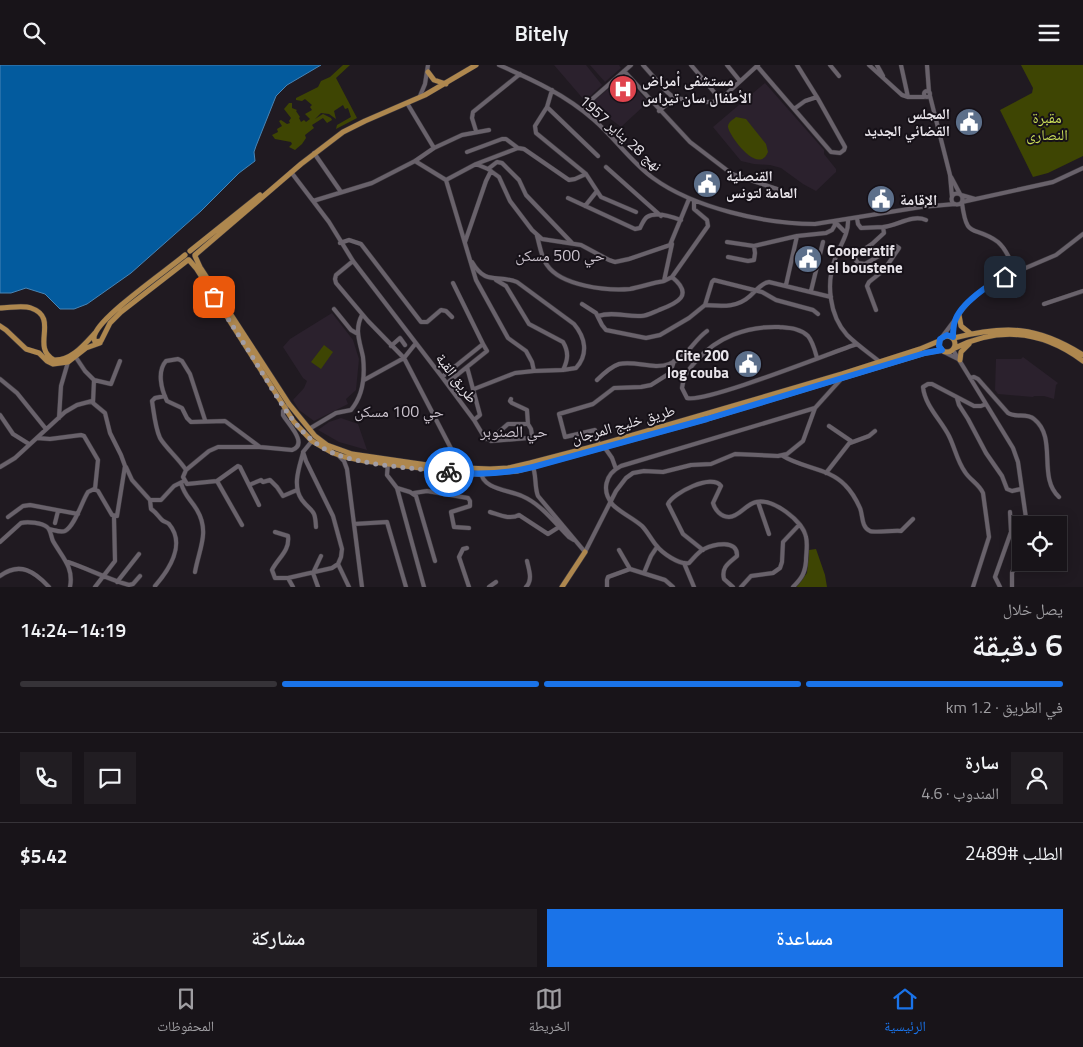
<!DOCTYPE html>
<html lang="ar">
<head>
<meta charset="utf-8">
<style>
	body { margin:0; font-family:"Titillium Web","Noto Naskh Arabic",sans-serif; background:#211d22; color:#f1f3f6; direction:rtl; height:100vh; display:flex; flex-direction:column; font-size:19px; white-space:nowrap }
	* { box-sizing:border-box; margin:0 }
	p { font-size:16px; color:#9f9ea2 }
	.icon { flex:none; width:28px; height:28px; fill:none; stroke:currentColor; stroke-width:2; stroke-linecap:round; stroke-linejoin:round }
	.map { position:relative; height:522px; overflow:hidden; direction:ltr }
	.details { display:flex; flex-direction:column; background:#181419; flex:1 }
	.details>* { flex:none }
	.tools { position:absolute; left:1012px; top:451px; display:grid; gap:10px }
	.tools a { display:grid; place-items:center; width:55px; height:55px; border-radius:0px; background:#181419; box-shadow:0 2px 12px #0003,0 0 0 1px #363338; font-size:25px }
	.pin { position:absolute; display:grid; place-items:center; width:42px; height:42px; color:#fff; margin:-21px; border-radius:10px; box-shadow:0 2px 8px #0006 }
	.courier { position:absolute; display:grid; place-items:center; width:50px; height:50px; margin:-25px; border:4px solid #1a73e8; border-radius:50%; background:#fff; color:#222; box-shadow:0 1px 6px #0007 }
	.summary em { font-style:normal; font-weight:600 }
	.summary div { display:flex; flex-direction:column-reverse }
	.summary { display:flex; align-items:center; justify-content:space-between; height:85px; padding:0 20px }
	h1 { font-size:32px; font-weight:600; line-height:38px }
	.bar { display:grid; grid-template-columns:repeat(4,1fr); gap:8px 5px; align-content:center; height:60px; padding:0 20px }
	.bar i { height:6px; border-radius:4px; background:#363338 }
	.bar .on { background:#1a73e8 }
	.bar p { grid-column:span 4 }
	.line { display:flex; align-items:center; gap:12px; padding:0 20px; border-top:1px solid #363338 }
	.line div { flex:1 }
	.round { display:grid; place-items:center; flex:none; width:52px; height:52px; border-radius:0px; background:#211d22 }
	.action { display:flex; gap:10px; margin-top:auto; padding:10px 20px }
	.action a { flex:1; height:58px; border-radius:0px; background:#1a73e8; color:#fff; font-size:20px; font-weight:600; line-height:58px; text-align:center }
	.action a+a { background:#211d22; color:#f1f3f6 }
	header { display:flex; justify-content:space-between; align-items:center; height:65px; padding:0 20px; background:#181419; font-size:22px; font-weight:600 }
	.menu { display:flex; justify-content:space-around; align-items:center; height:70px; border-top:1px solid #363338; background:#181419; font-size:14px; color:#9f9ea2 }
	.menu a { display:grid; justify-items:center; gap:2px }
	.menu .on { color:#1a73e8 }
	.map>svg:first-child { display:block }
</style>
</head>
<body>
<header><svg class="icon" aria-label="menu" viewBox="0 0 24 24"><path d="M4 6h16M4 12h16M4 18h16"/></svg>Bitely<svg class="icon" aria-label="search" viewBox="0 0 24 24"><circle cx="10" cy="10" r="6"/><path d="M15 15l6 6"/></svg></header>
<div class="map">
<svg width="1083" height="522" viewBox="0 0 1083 522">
	<rect width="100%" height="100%" fill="#201a21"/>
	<path fill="#2b212d" d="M554,0H586L602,20L585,36Z
		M590,0H619L621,3L605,17Z
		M624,10L648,37L621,62L591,39Z
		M765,18L824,85V89L836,104V107L816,126L803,119L781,103L770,100L754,99L741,96L713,62Z
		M332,248L353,275L359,294L356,325L346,334L348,339L314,356L299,345L293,335L304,323L307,316L303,313L283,282L290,274Z
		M1023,292L1058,318L1056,320L1054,334L1044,331H1034L1033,332L998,329L995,325L996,294H1021Z
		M341,353L358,359L367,385L339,377L318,365L329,357Z"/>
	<path fill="#3e4503" d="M343,0H350L336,13L357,53L336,64L337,60L351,52L348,43L345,44L343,40L334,46L336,54L329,49L321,48L315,54L323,49L331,53L332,55L327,58L323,53L312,60L314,63L305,70L306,73L302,79L295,85L289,82L292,79L291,77L275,74L272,70L278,67L277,64L282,61L279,56L281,55L287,59L290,58L289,56L291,53L284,44L289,38H292V43L297,45L296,46L300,52L299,53L301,57L304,55L306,57L310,54L305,49L312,45L310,42L312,40L305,34L302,36L296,35V33L318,22L321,16L330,12Z
		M1021,0H1083V91L1048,108L1033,112L1000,45L1032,28L1033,23Z
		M736,52L746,54L766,79L768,87C758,112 727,68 728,61C729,56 733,55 736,52Z
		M324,280L333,287L321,304L311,297Z
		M816,484L825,510L827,522H796L807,508L809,485Z"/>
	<path fill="#035b9e" stroke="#4884b5" d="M0,0H321L287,20L276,31L256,81L254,87L255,96L239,108L201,146L131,208L87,239L74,244H60L45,229L26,223L11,228H0Z"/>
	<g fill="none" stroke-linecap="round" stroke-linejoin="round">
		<defs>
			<path id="minor" d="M499,0C533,15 566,30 594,55C615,73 631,97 653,113C694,143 765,159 815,159L921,142L955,139
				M643,0L666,26L674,33L705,37H713L723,32L758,0
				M691,0L720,34
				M727,0L740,16
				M830,0L839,11
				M869,0L902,30L908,32H924
				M877,0L883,11
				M901,0L908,32
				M927,0L929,27
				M757,1L831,87L840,88L844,85L845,82L817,32L797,0
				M624,6L690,77L732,109L777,124
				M552,25L547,42L535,61L536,68L586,109L601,132L636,147
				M924 29a3 3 0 1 1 6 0a3 3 0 1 1-6 0Z
				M420,31L425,19L428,0
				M930,31L950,110L952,132
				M547,42L598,91
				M581,44L631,0
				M794,44L805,36L817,32
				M659,46L674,33
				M476,66L472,53L473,47L520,9
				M434,83L462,70L489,65
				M467,87L502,74H506L518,83
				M314,88L341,127
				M415,96L446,115L476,215L508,273L526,286L532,297L534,306L515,308L474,324
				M476,99L518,83L524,84L569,115L575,114L586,109
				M606,102L661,151
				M488,104L497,97L502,98L519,115L526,130L572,178
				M291,107L329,157L353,196L442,312L474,355L483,370L491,376L528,373L532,370L531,364L528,359L527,345L512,338L510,336L511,334
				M951,112L960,129
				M446,115L476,99L488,104L499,112L510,136L532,165L542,174L581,180L609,195L615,197L629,194L670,180L689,134
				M951.5 134a5.5 5.5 0 1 1 11 0a5.5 5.5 0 1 1-11 0Z
				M961,130L975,134
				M568,133L635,164L640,163C642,159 644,154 647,152C656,146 673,152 681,155
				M313,136L372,118L415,96L434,83L407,38
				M962,137L1053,117L1083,103
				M962,138C967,176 973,159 998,177C1007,185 1011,197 1015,208
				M585,141L597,126
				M857,153L858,159L861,163L883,162L884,168L872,179L857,189L855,194L858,198L865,199L896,181L899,183L884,205L869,217L867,221L876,245
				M848,154C849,169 840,180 835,194C826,218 829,250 847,270C857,280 869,288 880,297
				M883,162C897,161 912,149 926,155
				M537,171C540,181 541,192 547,200C561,221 607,226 630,224C641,222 652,218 664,216L672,179
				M465,177L486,116L491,106
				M727,177L754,181L797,171L826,168L832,165L835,160L834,156L844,166
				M340,178L349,175L361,179L421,257H427L441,245L446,246L452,252
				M728,192L748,196L754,195L755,188L754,181
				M353,196L336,210L335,214L336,218L368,256L404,293L364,315
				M472,197C486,221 497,209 517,217L574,259C585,272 589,289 576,303L563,305L534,306
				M496,215L506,221L529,259L563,277C569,287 568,295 563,305
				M664,216L672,212L708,161L707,155L694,144V136
				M453,218L483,279
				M786,220L797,171
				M811,226L823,177
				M582,239L596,248L602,260L606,265L646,273L660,270L689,253L705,240L712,217L714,215L762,227L776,235L813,245L818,249
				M1044,239L1083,226
				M705,240C722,241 737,243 750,231C756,226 761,218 769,217L831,232
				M334,244L351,265L358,269
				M598,251C613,246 626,252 641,251C647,251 654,247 659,245C678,238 694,230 672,212
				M942,272L966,240L982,225L995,216L1056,190L1083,169
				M953,272L955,255
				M416,278L404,293L457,395L460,408
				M391,281L400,273L405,280
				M953,285L1013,383L1018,397L1027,460
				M944,287L958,294
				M817,293C815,286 813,277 808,271C800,263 789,263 779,262C747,261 717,272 696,296C688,305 683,312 682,323L687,333C706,338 830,288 857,279
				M467,302L480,350L474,355
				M442,312L483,279L487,286L447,318
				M970,313L974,312L978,314L1008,348C1016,353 1027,348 1034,354C1058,373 1037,412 1059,432
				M0,314L17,328L46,364
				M94,315L111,319L120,296
				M597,315C603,309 610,302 619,299C635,295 653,305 669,299C688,292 692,277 707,266
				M165,331L155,333L152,336C154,348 155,362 160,373C165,382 179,394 186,405
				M957,333L959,340L968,354L986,388L1002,411L1007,424L1012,426L1021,424
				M0,350L13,369L29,379
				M59,353L61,321L68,297
				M205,355L190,309L182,296L178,294L166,296C157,306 161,324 167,336L182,343L187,353L191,357L225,356L260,382
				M309,364L336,348L351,345C363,331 365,310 363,292C360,277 354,265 362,250
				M37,373L50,374L81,370L84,371L98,395L95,424
				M486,374L492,373L508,359H528
				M850,378L869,371L875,366
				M599,380L595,365L565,372L559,349L593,339L614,323L641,322L651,320L670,308L674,296
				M605,383L612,393L616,404
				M303,388C299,403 292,421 302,435C312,448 315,443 316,462
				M338,390L344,396L347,404L362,522
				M783,391C802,403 829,403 845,420C851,426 856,434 860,443C863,450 861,462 870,466C873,468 895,465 901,466L913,454
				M388,397L387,410L397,423L424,522
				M532,400C537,409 534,421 538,431L585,487L616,426L626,413L633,408L644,406L663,407L691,400L711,399L735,389L778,391L787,389L803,376L815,343L843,312
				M0,402L15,393L65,347L77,340L92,336
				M126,402L132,415L150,435H161L174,421L182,417
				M481,407C482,424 509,425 522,431C541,439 555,458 569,472L574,475
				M826,408L851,376L829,361
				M217,416L242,460
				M181,418C185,432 190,433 197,445C210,467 199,484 195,507
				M249,420L261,415L263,417L270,415L277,422L283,431L297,425
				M397,423L410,427L416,431L435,496
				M414,428L427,426L468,433L470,436V441L451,447L454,462L469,463
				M150,435L151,444C156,447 158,451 162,455C164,457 167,457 169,459C186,479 169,505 155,521
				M758,437L769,469
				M259,440L240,402L238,401L217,416L187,419L183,412L186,405L209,386L218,382H260L292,385C309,379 288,359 283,350V346L289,339
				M490,447C500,450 510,455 519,450L522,452L548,469L559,462
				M8,452L23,441L30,440L78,449
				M55,458L58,446
				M354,459L387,457L406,522
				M49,464C54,465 61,468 65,466C75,461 82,436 88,427L94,424L98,426L112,450L117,451L125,401L121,390L110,368L105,348L93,338L94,315L85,306L75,291
				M275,467L288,471C290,486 278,493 272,505L275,513H288L332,503L338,499L341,492L342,484L333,451L306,396L303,387L312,376
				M0,477L21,458C28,456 42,458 47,462C51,465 51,472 53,476C62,492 74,502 70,522
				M467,483L463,484L459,492L469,522
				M703,485L683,469L668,439C673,428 712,408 721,421L713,438C715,445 721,452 729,452C739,452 746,439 756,437C773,433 803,456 806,472C808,480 806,488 806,496C805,508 802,513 793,522
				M68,497C89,504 107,514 129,520L133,519L140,511
				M684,498L694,522
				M338,499L349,522
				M630,504L665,515L673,522
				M644,508L651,491L657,482
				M0,511C20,496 35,507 49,522
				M288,513L293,522
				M117,517L139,489
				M95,522L115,496L114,452
				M318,522L313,508L321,491
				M489,522L496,517
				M526,522C533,515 529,505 527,496
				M607,522V515L608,512L630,504L619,485
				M733,522L724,514C721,502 729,498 737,491C738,474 714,479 704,484C698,487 694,493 689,498C679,500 662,488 656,480C651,474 647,466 642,461C633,453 621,448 613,440C601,426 605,409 621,401L815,343
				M741,522L751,511L773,508L780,503L782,497L783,477L799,460
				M973,522L989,472L983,428C979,419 970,415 965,407C957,396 955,383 949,371C941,355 925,341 923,322L928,319H932L974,341H981L986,339
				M1000,522L995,512L1011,467L1010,447
				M1012,522V508L1021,485"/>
			<path id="major" d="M428,7L434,15L446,19
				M190,186L260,130
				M185,190C166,206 102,250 95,269C93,273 94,273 95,277L101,276L110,258L121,247L188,195
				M195,190L301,99L343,67L365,56L425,30L476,0
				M195,191L200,202L289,339L315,371L327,380L352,389L441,402L490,404L508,403L530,398L599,380L842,309L920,284L939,276
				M189,195L196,203L294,357L312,376L333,388L345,392L365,396L460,408L481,409L517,406L707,354L925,288L942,285
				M0,243C10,243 22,240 31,243C60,253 30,282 54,295C71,296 84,280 95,268
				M959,250L961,261L971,269
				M0,261L6,265L26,284L39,288L47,296L53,299L68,297L86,283L100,278
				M939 279a8 8 0 1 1 16 0a8 8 0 1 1-16 0Z
				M954,273C1006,260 1037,261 1083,290
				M955,283C1000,261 1043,266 1083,296
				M960,295L961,287L969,279
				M453,403L457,395L465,404
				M562,522L585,487"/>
		</defs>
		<use href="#minor" stroke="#3a363c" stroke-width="5"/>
		<use href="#major" stroke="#3a363c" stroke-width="6"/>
		<use href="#minor" stroke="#69626b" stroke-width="4"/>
		<use href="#major" stroke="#ae874e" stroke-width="5"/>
	</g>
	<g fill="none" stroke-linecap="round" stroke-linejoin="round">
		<path stroke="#a29da4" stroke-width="5" stroke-dasharray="0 9" d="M214,232C230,257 246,281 261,306C281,337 298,373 333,388C364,401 415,403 449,407"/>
		<path stroke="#1a73e8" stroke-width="6" d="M449,407C477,410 506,409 533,402L707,354L925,288L942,285L939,281L940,274L947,270L953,272C953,267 953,261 955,256C960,239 990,218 1005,212"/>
	</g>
	<defs>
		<symbol id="hospital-disc" viewBox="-11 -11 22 22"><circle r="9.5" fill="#e0444e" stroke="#161118"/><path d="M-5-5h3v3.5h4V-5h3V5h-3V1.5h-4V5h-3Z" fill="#fff"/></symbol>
		<symbol id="civic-disc" viewBox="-11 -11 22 22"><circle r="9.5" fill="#5c6f8a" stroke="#161118"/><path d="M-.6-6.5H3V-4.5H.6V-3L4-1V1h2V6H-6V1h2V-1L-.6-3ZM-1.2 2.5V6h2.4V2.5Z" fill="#fff"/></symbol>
	</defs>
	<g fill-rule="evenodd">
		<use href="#hospital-disc" x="607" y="8" width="32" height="32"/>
		<use href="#civic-disc" x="953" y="41" width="32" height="32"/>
		<use href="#civic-disc" x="691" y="103" width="32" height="32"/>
		<use href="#civic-disc" x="865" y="118" width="32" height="32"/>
		<use href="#civic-disc" x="792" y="178" width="32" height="32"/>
		<use href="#civic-disc" x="732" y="283" width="32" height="32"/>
	</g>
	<g text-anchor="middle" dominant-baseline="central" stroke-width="4" stroke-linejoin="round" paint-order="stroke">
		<g font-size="15" font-weight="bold" fill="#e8e4ea" stroke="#161118" text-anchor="start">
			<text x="642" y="15">مستشفى أمراض<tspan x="642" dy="17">الأطفال سان تيراس</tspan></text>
			<text x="950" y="48" text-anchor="end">المجلس<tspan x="950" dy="17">القضائي الجديد</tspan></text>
			<text x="726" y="110">القنصلية<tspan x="726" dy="17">العامة لتونس</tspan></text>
			<text x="900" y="134">الإقامة</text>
			<text x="827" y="185">Cooperatif<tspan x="827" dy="17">el boustene</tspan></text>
			<text x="729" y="290" text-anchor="end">Cite 200<tspan x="729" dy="17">log couba</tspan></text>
		</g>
		<g font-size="15" fill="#cbdf58" stroke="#161118">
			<text x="1047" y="52">مقبرة<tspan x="1047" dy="17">النصارى</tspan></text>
		</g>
		<g font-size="15" fill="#e8e4ea" stroke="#161118">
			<text transform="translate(621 68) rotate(42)">نهج 28 يناير 1957</text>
			<text transform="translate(457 313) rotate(53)">طريق القبة</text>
			<text transform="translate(623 359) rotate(-16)">طريق خليج المرجان</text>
		</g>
		<g font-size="16" fill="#cbc3cd" stroke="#161118">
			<text x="560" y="190">حي 500 مسكن</text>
			<text x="399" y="346">حي 100 مسكن</text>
			<text x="514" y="366">حي الصنوبر</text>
		</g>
	</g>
</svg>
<div class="tools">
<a><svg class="icon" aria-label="locate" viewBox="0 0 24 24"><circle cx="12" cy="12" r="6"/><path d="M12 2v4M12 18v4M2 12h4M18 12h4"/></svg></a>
</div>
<div class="pin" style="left:214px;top:232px;background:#ea580c"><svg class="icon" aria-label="bag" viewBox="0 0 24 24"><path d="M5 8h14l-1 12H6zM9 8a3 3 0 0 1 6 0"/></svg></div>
<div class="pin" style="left:1005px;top:212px;background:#1f2937"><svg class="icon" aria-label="home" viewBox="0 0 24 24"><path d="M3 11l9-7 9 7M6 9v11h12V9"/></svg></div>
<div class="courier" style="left:449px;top:407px"><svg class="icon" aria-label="bike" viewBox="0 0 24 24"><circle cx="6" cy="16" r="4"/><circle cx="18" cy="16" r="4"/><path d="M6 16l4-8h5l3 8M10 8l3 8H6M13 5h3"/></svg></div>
</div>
<section class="details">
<div class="summary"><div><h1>6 دقيقة</h1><p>يصل خلال</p></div><em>14:19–14:24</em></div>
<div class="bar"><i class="on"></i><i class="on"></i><i class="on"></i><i></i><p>في الطريق · 1.2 km</p></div>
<div class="line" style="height:90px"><a class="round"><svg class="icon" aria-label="person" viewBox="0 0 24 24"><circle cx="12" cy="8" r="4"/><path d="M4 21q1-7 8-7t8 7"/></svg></a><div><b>سارة</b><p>المندوب · 4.6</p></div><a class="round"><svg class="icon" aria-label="chat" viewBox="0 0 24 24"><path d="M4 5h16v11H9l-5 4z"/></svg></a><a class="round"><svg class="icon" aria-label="phone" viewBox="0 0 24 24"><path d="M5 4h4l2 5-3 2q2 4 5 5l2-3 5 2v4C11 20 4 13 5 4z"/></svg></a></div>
<div class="line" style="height:65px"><div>الطلب #2489</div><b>$5.42</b></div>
<div class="action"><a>مساعدة</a><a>مشاركة</a></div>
</section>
<nav class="menu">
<a class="on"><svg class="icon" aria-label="home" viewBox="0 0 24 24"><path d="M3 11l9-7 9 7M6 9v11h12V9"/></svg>الرئيسية</a>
<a><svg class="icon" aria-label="map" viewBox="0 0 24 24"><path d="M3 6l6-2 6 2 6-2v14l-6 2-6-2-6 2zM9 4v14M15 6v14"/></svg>الخريطة</a>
<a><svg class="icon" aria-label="saved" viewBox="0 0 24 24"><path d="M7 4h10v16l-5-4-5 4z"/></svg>المحفوظات</a>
</nav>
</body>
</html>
